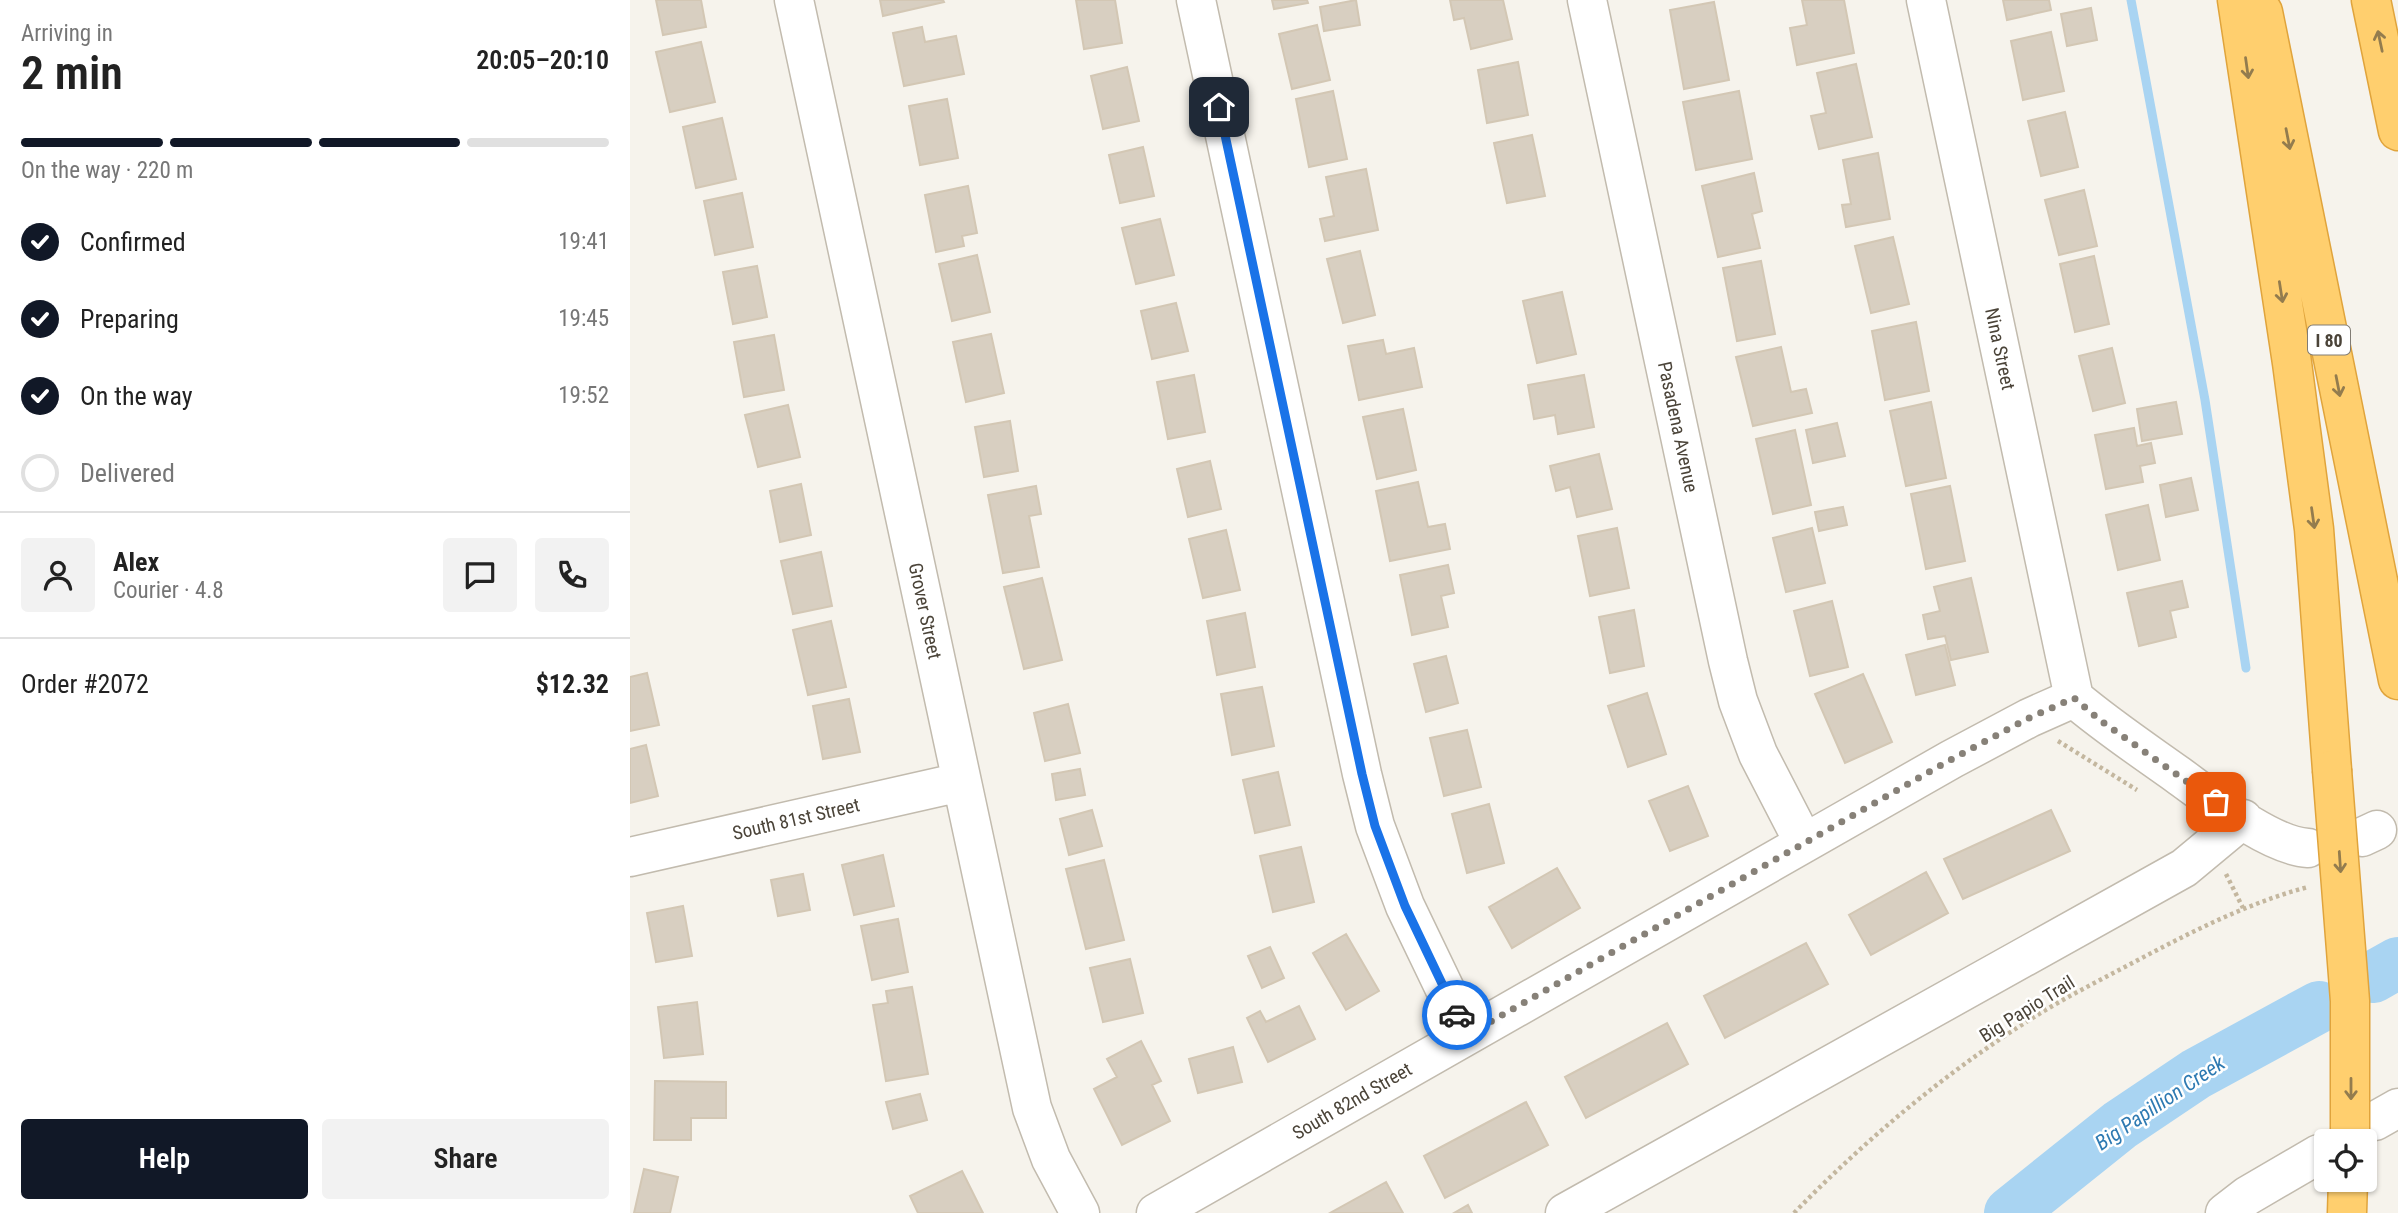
<!DOCTYPE html>
<html lang="en">
<head>
<meta charset="utf-8">
<style>
	body { margin:0; font-family:"Roboto Condensed",sans-serif; background:#f2f2f2; color:#222; height:100vh; display:flex; flex-direction:column; font-size:26px; white-space:nowrap }
	* { box-sizing:border-box; margin:0 }
	p { font-size:23px; color:#767676 }
	.icon { flex:none; width:38px; height:38px; fill:none; stroke:currentColor; stroke-width:2; stroke-linecap:round; stroke-linejoin:round }
	.map { position:relative; flex:1; overflow:hidden }
	.details { display:flex; flex-direction:column; background:#fff; width:630px }
	.details>* { flex:none }
	.fabs { position:absolute; left:1684px; top:1129px; display:grid; gap:14px }
	.fabs a { display:grid; place-items:center; width:63px; height:63px; border-radius:7px; background:#fff; box-shadow:0 2px 5px #0004; font-size:35px }
	.pin { position:absolute; display:grid; place-items:center; width:60px; height:60px; color:#fff; margin:-30px; border-radius:14px; box-shadow:0 4px 10px #0006 }
	.courier { position:absolute; display:grid; place-items:center; width:70px; height:70px; margin:-35px; border:5px solid #1a73e8; border-radius:50%; background:#fff; color:#222; box-shadow:0 2px 9px #0007 }
	.overview em { font-style:normal; font-weight:600 }
	.overview div { display:flex; flex-direction:column-reverse }
	.overview { display:flex; align-items:center; justify-content:space-between; height:119px; padding:0 21px }
	h1 { font-size:46px; font-weight:600; line-height:52px }
	.bar { display:grid; grid-template-columns:repeat(4,1fr); gap:10px 7px; align-content:center; height:84px; padding:0 21px }
	.bar i { height:9px; border-radius:5px; background:#e0e0e0 }
	.bar .current { background:#111827 }
	.bar p { grid-column:span 4 }
	.line { display:flex; align-items:center; gap:18px; padding:0 21px; border-top:2px solid #e0e0e0 }
	.line div { flex:1 }
	.round { display:grid; place-items:center; flex:none; width:74px; height:74px; border-radius:7px; background:#f2f2f2 }
	ol { padding:0 21px; list-style:none }
	li { display:flex; align-items:center; gap:21px; height:77px }
	li p { margin-inline-start:auto }
	li .icon { padding:7px; border-radius:50%; background:#111827; color:#fff; stroke-width:4 }
	li:last-child { color:#767676 }
	li i { width:38px; height:38px; border:4px solid #e0e0e0; border-radius:50% }
	.button { display:flex; gap:14px; margin-top:auto; padding:14px 21px }
	.button a { flex:1; height:80px; border-radius:7px; background:#111827; color:#fff; font-size:28px; font-weight:600; line-height:80px; text-align:center }
	.button a+a { background:#f2f2f2; color:#222 }
	main { display:flex; flex:1; min-height:0 }
	.map>svg:first-child { display:block }
</style>
</head>
<body>
<main>
<section class="details">
<div class="overview"><div><h1>2 min</h1><p>Arriving in</p></div><em>20:05–20:10</em></div>
<div class="bar"><i class="current"></i><i class="current"></i><i class="current"></i><i></i><p>On the way · 220 m</p></div>
<ol>
<li><svg class="icon" aria-label="check" viewBox="0 0 24 24"><path d="M5 12l5 5 9-10"/></svg>Confirmed<p>19:41</p></li>
<li><svg class="icon" aria-label="check" viewBox="0 0 24 24"><path d="M5 12l5 5 9-10"/></svg>Preparing<p>19:45</p></li>
<li><svg class="icon" aria-label="check" viewBox="0 0 24 24"><path d="M5 12l5 5 9-10"/></svg>On the way<p>19:52</p></li>
<li><i></i>Delivered</li>
</ol>
<div class="line" style="height:126px"><a class="round"><svg class="icon" aria-label="person" viewBox="0 0 24 24"><circle cx="12" cy="8" r="4"/><path d="M4 21q1-7 8-7t8 7"/></svg></a><div><b>Alex</b><p>Courier · 4.8</p></div><a class="round"><svg class="icon" aria-label="chat" viewBox="0 0 24 24"><path d="M4 5h16v11H9l-5 4z"/></svg></a><a class="round"><svg class="icon" aria-label="phone" viewBox="0 0 24 24"><path d="M5 4h4l2 5-3 2q2 4 5 5l2-3 5 2v4C11 20 4 13 5 4z"/></svg></a></div>
<div class="line" style="height:91px"><div>Order #2072</div><b>$12.32</b></div>
<div class="button"><a>Help</a><a>Share</a></div>
</section>
<div class="map">
<svg width="1768" height="1213" viewBox="0 0 1768 1213">
	<rect width="100%" height="100%" fill="#f6f3ec"/>
	<g fill="none" stroke-linecap="round" stroke-linejoin="round">
		<path stroke="#a9d4f2" stroke-width="9" d="M1501,0L1575,400L1616,668"/>
		<path stroke="#a9d4f2" stroke-width="52" d="M1743,977L1768,963
			M1380,1213L1490,1125L1566,1074L1689,1007"/>
	</g>
	<path fill="#d8cfc1" stroke="#d3c7b4" stroke-width="2" d="M26,0H71L76,27L33,35Z
		M250,0H313L314,2L253,16Z
		M446,0H485L492,43L454,49Z
		M642,0H677L678,3L644,9Z
		M726,0L730,25L694,31L690,7Z
		M820,0H873L882,39L841,49L834,18L824,20Z
		M1172,0H1214L1224,53L1167,65L1160,28L1177,25Z
		M1373,0H1419L1421,10L1377,20Z
		M1084,2L1099,80L1054,89L1040,10Z
		M1461,8L1467,40L1437,46L1431,14Z
		M687,25L700,80L662,89L649,34Z
		M292,27L295,42L326,36L334,74L274,86L263,33Z
		M1421,32L1434,91L1393,100L1381,41Z
		M71,42L85,102L40,112L26,52Z
		M888,62L898,115L857,123L848,70Z
		M1226,64L1242,137L1189,149L1181,116L1196,113L1187,73Z
		M497,67L509,121L473,129L461,76Z
		M703,91L717,159L679,167L666,99Z
		M1109,91L1122,159L1066,170L1053,102Z
		M317,99L328,158L290,165L279,106Z
		M1435,112L1448,167L1411,176L1398,121Z
		M92,118L106,179L66,188L53,127Z
		M902,135L915,196L877,203L864,143Z
		M513,147L524,196L490,203L479,155Z
		M1248,153L1260,219L1216,227L1212,205L1221,204L1213,160Z
		M736,169L748,230L695,241L690,219L704,216L696,177Z
		M1124,173L1132,211L1122,214L1130,248L1088,257L1072,186Z
		M338,186L347,233L332,236L334,246L306,252L295,195Z
		M1454,190L1467,246L1429,255L1415,200Z
		M112,193L123,247L85,255L74,201Z
		M530,219L544,275L506,284L492,228Z
		M1263,237L1279,304L1241,313L1225,246Z
		M730,251L745,315L713,323L697,259Z
		M347,255L360,312L322,321L309,264Z
		M1464,256L1479,324L1445,332L1430,264Z
		M1131,261L1145,334L1107,341L1093,268Z
		M127,266L137,317L103,324L93,272Z
		M932,292L946,354L907,363L893,301Z
		M546,303L558,351L522,359L511,311Z
		M1286,322L1299,391L1255,400L1242,331Z
		M361,334L374,393L336,402L323,342Z
		M144,335L154,390L114,397L104,342Z
		M753,340L756,354L784,348L792,387L729,400L718,346Z
		M1151,347L1161,392L1176,389L1182,413L1123,426L1106,357Z
		M1482,348L1495,403L1463,411L1449,356Z
		M564,375L575,432L538,439L527,382Z
		M954,375L964,427L928,434L925,415L904,419L898,385Z
		M1301,402L1316,478L1276,486L1260,411Z
		M1546,402L1552,434L1512,441L1507,409Z
		M158,405L170,457L128,467L115,415Z
		M773,409L786,470L747,479L733,417Z
		M380,421L388,471L354,477L345,427Z
		M1207,423L1215,456L1183,463L1176,430Z
		M1504,428L1507,446L1521,443L1525,463L1510,466L1513,482L1476,489L1465,435Z
		M1165,430L1181,505L1143,514L1126,439Z
		M969,454L982,509L947,517L940,487L926,491L920,466Z
		M580,461L591,509L558,517L547,469Z
		M1561,478L1568,510L1536,517L1530,485Z
		M788,482L798,527L815,524L820,549L760,561L746,491Z
		M171,484L181,535L150,542L140,491Z
		M406,486L411,514L399,516L409,567L373,573L358,495Z
		M1320,486L1335,561L1296,569L1281,494Z
		M1518,505L1530,560L1488,570L1476,515Z
		M1213,507L1217,525L1189,531L1185,512Z
		M987,528L999,588L960,596L948,536Z
		M1182,528L1195,583L1156,592L1143,538Z
		M596,530L610,590L573,598L559,539Z
		M191,552L202,606L163,614L151,561Z
		M818,565L824,593L811,596L818,627L782,635L770,575Z
		M412,578L432,660L394,669L374,587Z
		M1341,578L1358,652L1321,660L1315,636L1298,639L1293,615L1310,611L1304,587Z
		M1552,581L1558,607L1540,611L1546,637L1509,646L1497,593Z
		M1202,601L1218,667L1180,676L1164,611Z
		M1004,610L1014,666L980,673L969,617Z
		M615,613L625,667L587,675L577,621Z
		M201,621L216,687L178,695L163,630Z
		M1315,645L1325,685L1286,695L1276,655Z
		M816,656L828,703L796,712L784,664Z
		M17,673L29,725L0,731V677Z
		M1233,674L1262,742L1215,763L1185,694Z
		M632,687L644,746L602,755L591,694Z
		M1017,693L1036,754L998,767L978,706Z
		M219,699L230,752L193,759L183,706Z
		M438,704L450,753L415,761L404,713Z
		M837,730L851,787L814,796L800,738Z
		M16,745L28,796L0,803V749Z
		M450,769L455,795L426,800L422,774Z
		M648,772L660,825L625,833L613,780Z
		M1058,786L1078,836L1040,851L1019,801Z
		M859,804L874,863L837,873L822,814Z
		M462,810L472,846L439,855L430,819Z
		M1421,810L1440,851L1333,899L1314,859Z
		M671,847L684,902L643,912L630,856Z
		M253,855L264,906L224,915L212,865Z
		M474,860L494,940L456,949L436,869Z
		M927,868L950,908L882,948L859,907Z
		M1296,872L1318,913L1241,955L1219,915Z
		M173,874L180,910L148,916L141,880Z
		M53,906L62,956L26,962L17,913Z
		M268,919L278,972L242,980L231,926Z
		M716,934L749,991L716,1010L683,953Z
		M1176,943L1198,984L1095,1038L1074,996Z
		M640,947L654,978L632,988L618,956Z
		M500,959L513,1013L473,1022L460,968Z
		M282,987L298,1074L256,1081L243,1005L258,1003L256,991Z
		M67,1002L73,1054L34,1058L28,1007Z
		M669,1006L685,1039L638,1062L617,1018L630,1011L636,1022Z
		M1037,1023L1058,1064L956,1118L935,1077Z
		M511,1041L531,1081L522,1085L540,1121L492,1145L464,1089L487,1077L477,1059Z
		M603,1047L612,1082L568,1093L559,1059Z
		M25,1081L96,1082V1118H61V1140H24Z
		M290,1094L297,1120L263,1129L256,1102Z
		M896,1102L918,1145L815,1198L794,1156Z
		M14,1169L48,1177L40,1213H4Z
		M332,1171L353,1213H288L280,1196Z
		M756,1182L773,1213H700Z
		M838,1205L842,1213H824Z"/>
	<g fill="none" stroke-linecap="round" stroke-linejoin="round">
		<defs>
			<path id="minor" d="M164,0L402,1108L421,1159L450,1213
				M566,0L732,774L745,826L775,906L837,1035
				M957,0L1098,661L1108,701L1128,754L1174,843
				M1296,0L1444,698
				M1444,698C1477,726 1513,750 1548,775C1580,798 1640,846 1678,848
				M1732,837L1747,830
				M0,857L331,782
				M1745,1121L1768,1108
				M526,1213L1322,759L1399,718L1444,698
				M935,1213L1554,868L1613,819
				M1595,1213L1617,1196L1689,1154"/>
			<path id="highway" d="M1607,0L1662,363L1684,529L1702,770
				M1741,0L1768,131
				M1633,12L1768,680
				M1717,1213L1718,1180"/>
		</defs>
		<use href="#minor" stroke="#c2bbae" stroke-width="41"/>
		<use href="#highway" stroke="#e0a43c" stroke-width="41"/>
		<path stroke="#c4b79f" stroke-width="4.5" stroke-dasharray="3.5 3.5" stroke-linecap="butt" d="M1428,741L1507,790
			M1596,874L1613,908
			M1164,1213C1241,1134 1329,1061 1424,1005C1452,989 1480,975 1508,960C1563,931 1618,903 1678,887"/>
		<use href="#minor" stroke="#fff" stroke-width="38"/>
		<use href="#highway" stroke="#ffcf6e" stroke-width="38"/>
		<defs>
			<path id="highway-bridge" d="M1702,770L1720,1001V1141"/>
		</defs>
		<use href="#highway-bridge" stroke="#e0a43c" stroke-width="41" stroke-linecap="butt"/>
		<use href="#highway-bridge" stroke="#ffcf6e" stroke-width="38"/>
	</g>
	<defs><path id="oneway-shaft" d="M-6 0H5M1.5-3L5.5 0L1.5 3" fill="none" stroke-width="1.6" stroke-linecap="round" stroke-linejoin="round" transform="scale(1.75)"/></defs>
	<g stroke="#937c4e">
		<use href="#oneway-shaft" transform="translate(1750 41) rotate(-102)"/>
		<use href="#oneway-shaft" transform="translate(1617 68) rotate(82)"/>
		<use href="#oneway-shaft" transform="translate(1658 139) rotate(79)"/>
		<use href="#oneway-shaft" transform="translate(1651 292) rotate(81)"/>
		<use href="#oneway-shaft" transform="translate(1708 386) rotate(79)"/>
		<use href="#oneway-shaft" transform="translate(1683 518) rotate(82)"/>
		<use href="#oneway-shaft" transform="translate(1710 862) rotate(86)"/>
		<use href="#oneway-shaft" transform="translate(1721 1089) rotate(90)"/>
	</g>
	<g fill="none" stroke-linecap="round" stroke-linejoin="round">
		<path stroke="#878178" stroke-width="7" stroke-dasharray="0 12.6" d="M827,1015L837,1035L1322,759L1399,718L1444,698L1471,721L1586,802"/>
		<path stroke="#1a73e8" stroke-width="9" d="M589,107L732,774L745,826L775,906L827,1015"/>
	</g>
	<g text-anchor="middle" dominant-baseline="central" stroke-width="5" stroke-linejoin="round" paint-order="stroke">
		<rect fill="#fff" stroke="#817c74" stroke-width="2" x="1678" y="325.5" width="42" height="29" rx="5"/>
		<g font-size="18" font-weight="bold" fill="#4b4439">
			<text x="1699" y="340">I 80</text>
		</g>
		<g font-size="19" fill="#4b4439" stroke="#fff">
			<text transform="translate(1370 349) rotate(78)">Nina Street</text>
			<text transform="translate(1048 427) rotate(78)">Pasadena Avenue</text>
			<text transform="translate(295 611) rotate(78)">Grover Street</text>
			<text transform="translate(166 819) rotate(-13)">South 81st Street</text>
			<text transform="translate(1397 1009) rotate(-32)">Big Papio Trail</text>
			<text transform="translate(722 1101) rotate(-30)">South 82nd Street</text>
		</g>
		<g font-size="21" font-style="italic" fill="#2e7ab2" stroke="#fff">
			<text transform="translate(1530 1103) rotate(-34)">Big Papillion Creek</text>
		</g>
	</g>
</svg>
<div class="fabs">
<a><svg class="icon" aria-label="locate" viewBox="0 0 24 24"><circle cx="12" cy="12" r="6"/><path d="M12 2v4M12 18v4M2 12h4M18 12h4"/></svg></a>
</div>
<div class="pin" style="left:1586px;top:802px;background:#ea580c"><svg class="icon" aria-label="bag" viewBox="0 0 24 24"><path d="M5 8h14l-1 12H6zM9 8a3 3 0 0 1 6 0"/></svg></div>
<div class="pin" style="left:589px;top:107px;background:#1f2937"><svg class="icon" aria-label="home" viewBox="0 0 24 24"><path d="M3 11l9-7 9 7M6 9v11h12V9"/></svg></div>
<div class="courier" style="left:827px;top:1015px"><svg class="icon" aria-label="car" viewBox="0 0 24 24"><path d="M5 17H2v-5l4-1 3-4h7l3 4 3 1v5h-3M9 17h6M6 11h13"/><circle cx="7" cy="17" r="2"/><circle cx="17" cy="17" r="2"/></svg></div>
</div>
</main>
</body>
</html>
